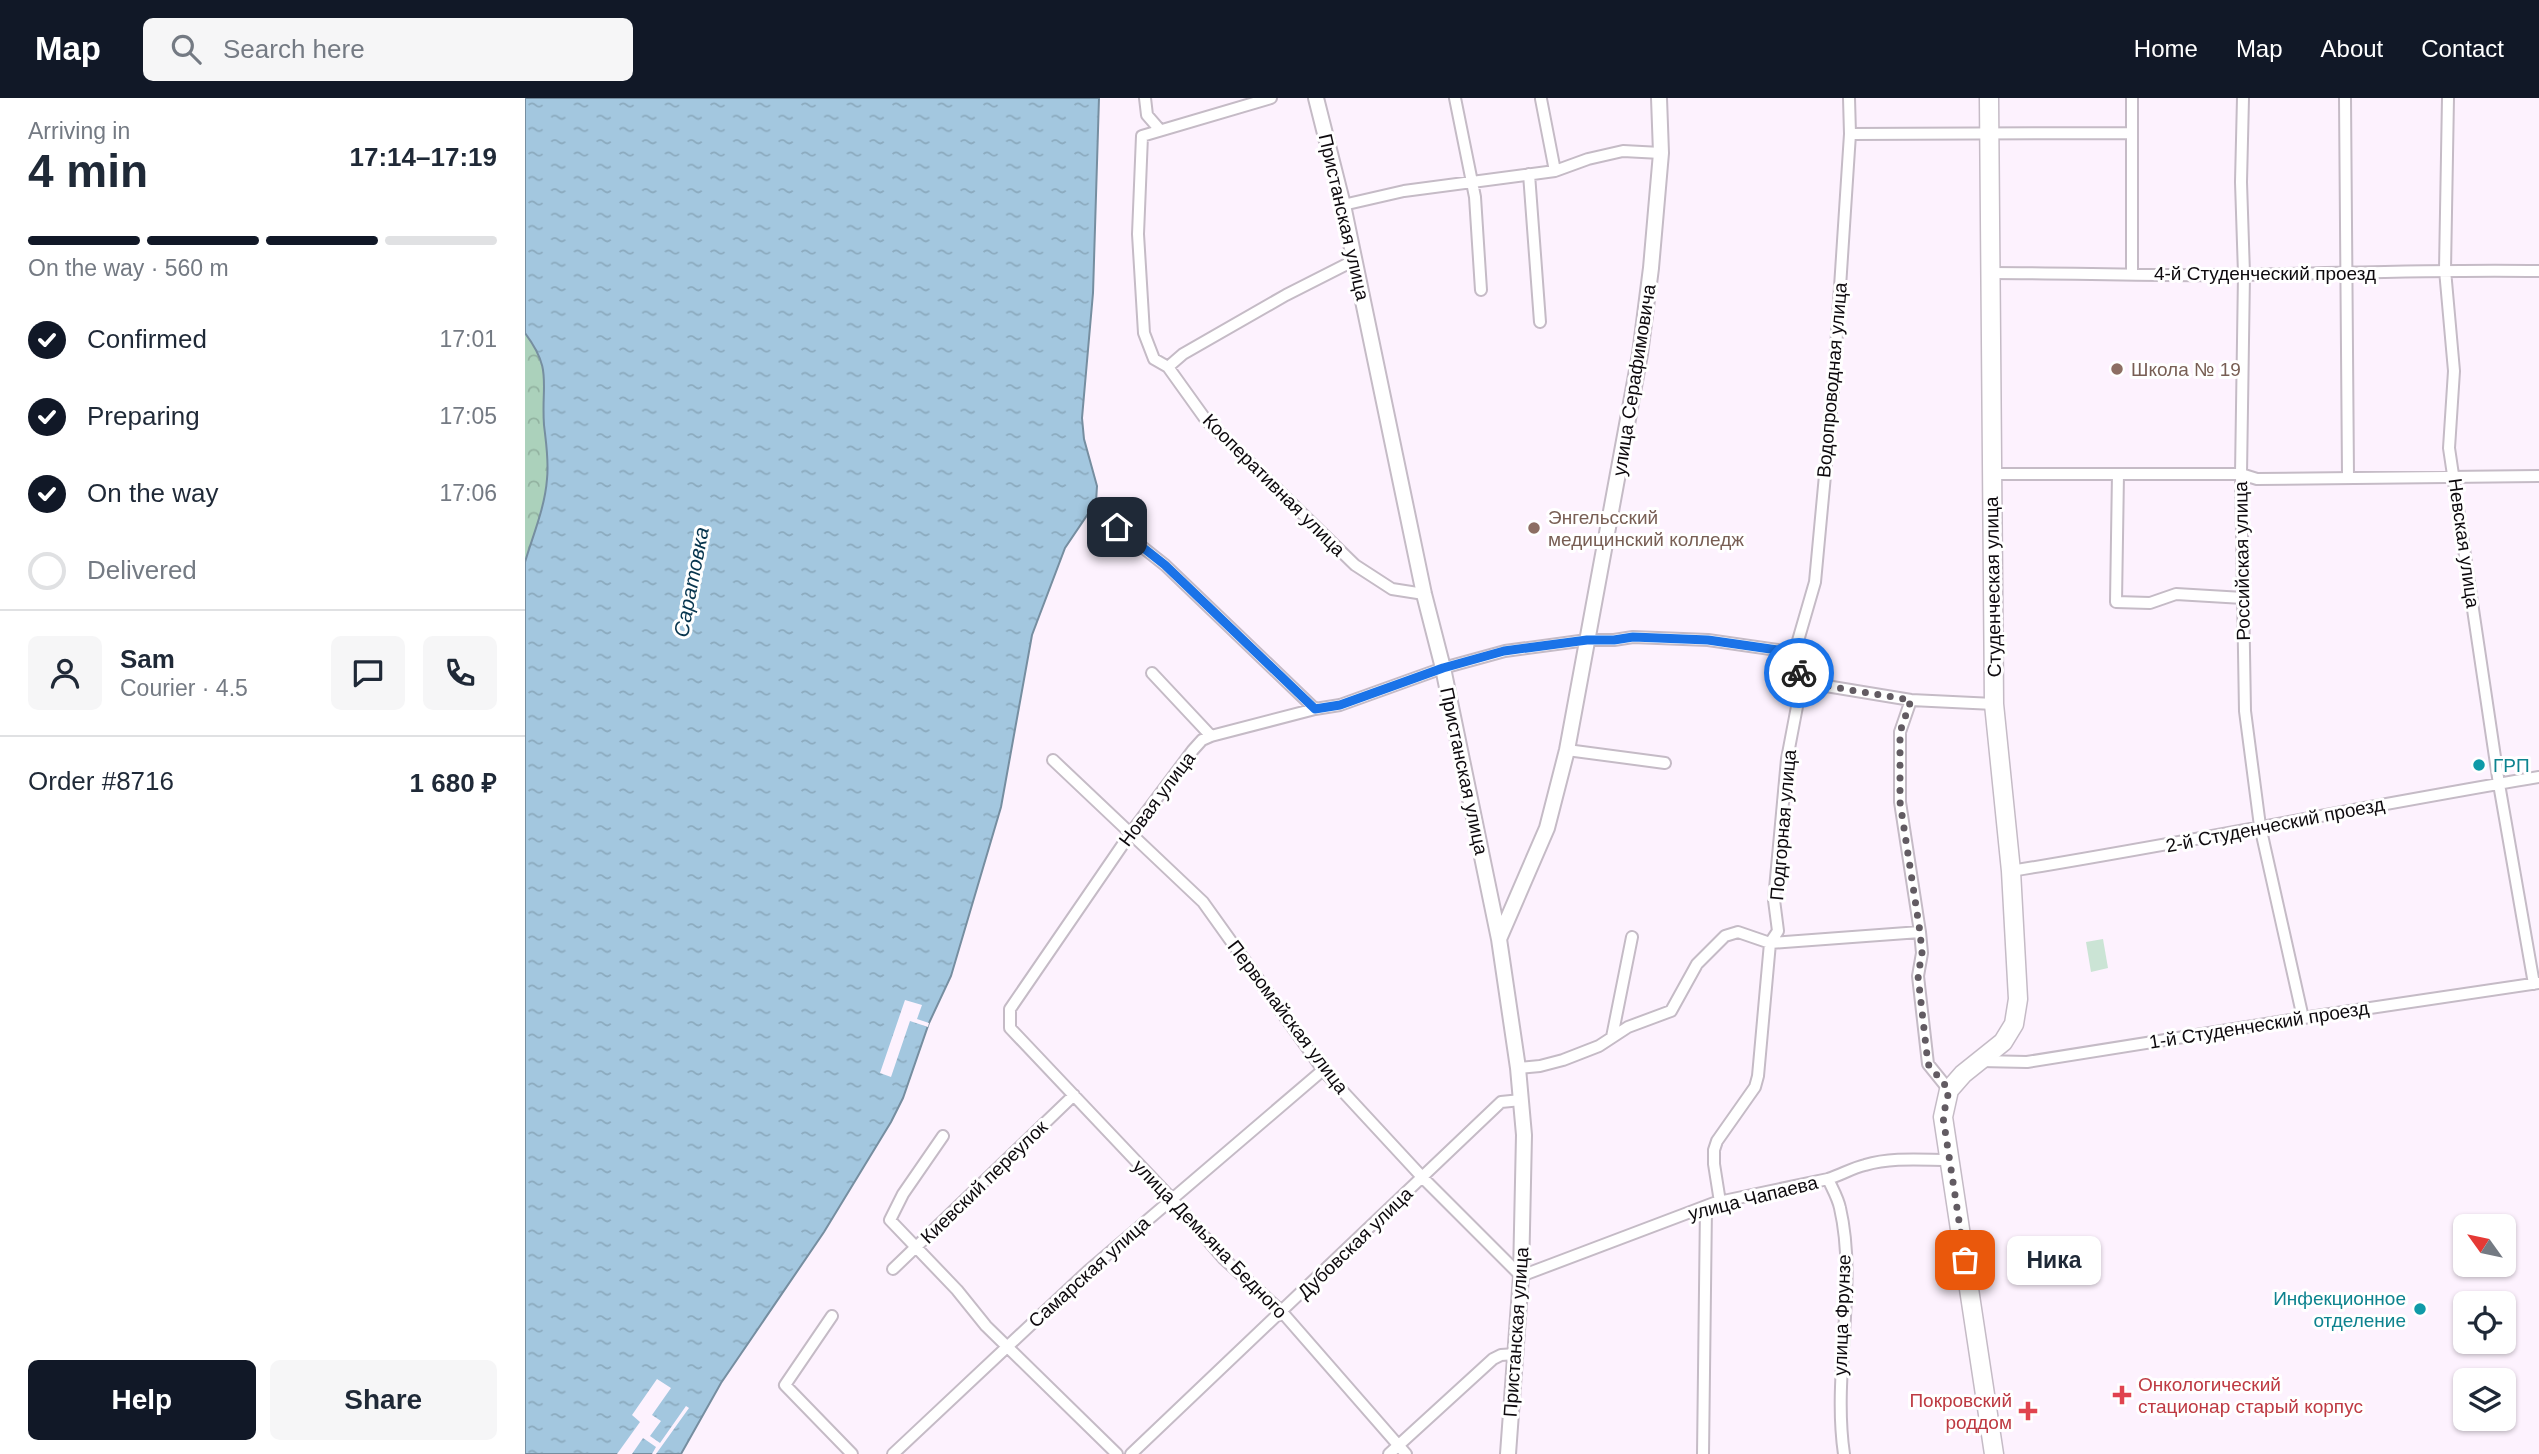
<!DOCTYPE html>
<html lang="en">
<head>
<meta charset="utf-8">
<style>
	body { margin:0; font-family:Helvetica,sans-serif; background:#f6f6f7; color:#1f2937; height:100vh; display:flex; flex-direction:column; font-size:26px; white-space:nowrap }
	* { box-sizing:border-box; margin:0 }
	p { font-size:23px; color:#747a83 }
	.icon { flex:none; width:38px; height:38px; fill:none; stroke:currentColor; stroke-width:2; stroke-linecap:round; stroke-linejoin:round }
	.map { position:relative; flex:1; overflow:hidden }
	.sheet { display:flex; flex-direction:column; background:#fff; width:525px }
	.sheet>* { flex:none }
	.needle { width:46px; rotate:303deg }
	.controls { position:absolute; left:1928px; top:1116px; display:grid; gap:14px }
	.controls a { display:grid; place-items:center; width:63px; height:63px; border-radius:10px; background:#fff; box-shadow:0 2px 5px #0004; font-size:35px }
	.pin { position:absolute; display:grid; place-items:center; width:60px; height:60px; color:#fff; margin:-30px; border-radius:14px; box-shadow:0 4px 10px #0006 }
	.courier { position:absolute; display:grid; place-items:center; width:70px; height:70px; margin:-35px; border:5px solid #1a73e8; border-radius:50%; background:#fff; color:#222; box-shadow:0 2px 9px #0007 }
	.bubble { position:absolute; height:49px; border-radius:10px; background:#fff; box-shadow:0 2px 5px #0004; font-size:23px; font-weight:700; line-height:49px; text-align:center }
	.head em { font-style:normal; font-weight:700 }
	.head div { display:flex; flex-direction:column-reverse }
	.head { display:flex; align-items:center; justify-content:space-between; height:119px; padding:0 28px }
	h1 { font-size:46px; font-weight:700; line-height:52px }
	.bar { display:grid; grid-template-columns:repeat(4,1fr); gap:10px 7px; align-content:center; height:84px; padding:0 28px }
	.bar i { height:9px; border-radius:5px; background:#e0e1e3 }
	.bar .on { background:#111827 }
	.bar p { grid-column:span 4 }
	.line { display:flex; align-items:center; gap:18px; padding:0 28px; border-top:2px solid #e0e1e3 }
	.line div { flex:1 }
	.round { display:grid; place-items:center; flex:none; width:74px; height:74px; border-radius:10px; background:#f6f6f7 }
	ol { padding:0 28px; list-style:none }
	li { display:flex; align-items:center; gap:21px; height:77px }
	li p { margin-inline-start:auto }
	li .icon { padding:7px; border-radius:50%; background:#111827; color:#fff; stroke-width:4 }
	li:last-child { color:#747a83 }
	li i { width:38px; height:38px; border:4px solid #e0e1e3; border-radius:50% }
	.button { display:flex; gap:14px; margin-top:auto; padding:14px 28px }
	.button a { flex:1; height:80px; border-radius:10px; background:#111827; color:#fff; font-size:28px; font-weight:700; line-height:80px; text-align:center }
	.button a+a { background:#f6f6f7; color:#1f2937 }
	header { display:flex; align-items:center; gap:42px; box-sizing:border-box; height:98px; padding:0 35px; background:#111827; color:#fff }
	header strong { font-size:33px }
	nav { display:flex; gap:38px; margin-inline-start:auto; font-size:24px }
	.search { width:490px; height:63px; background:#f6f6f7; display:flex; align-items:center; gap:18px; box-sizing:border-box; padding:0 24px; border-radius:10px; color:#747a83; font-size:26px }
	main { display:flex; flex:1; min-height:0 }
	.map>svg:first-child { display:block }
</style>
</head>
<body>
<header>
<strong>Map</strong>
<div class="search"><svg class="icon" aria-label="search" viewBox="0 0 24 24"><circle cx="10" cy="10" r="6"/><path d="M15 15l6 6"/></svg>Search here</div>
<nav><a>Home</a><a>Map</a><a>About</a><a>Contact</a></nav>
</header>
<main>
<section class="sheet">
<div class="head"><div><h1>4 min</h1><p>Arriving in</p></div><em>17:14–17:19</em></div>
<div class="bar"><i class="on"></i><i class="on"></i><i class="on"></i><i></i><p>On the way · 560 m</p></div>
<ol>
<li><svg class="icon" aria-label="check" viewBox="0 0 24 24"><path d="M5 12l5 5 9-10"/></svg>Confirmed<p>17:01</p></li>
<li><svg class="icon" aria-label="check" viewBox="0 0 24 24"><path d="M5 12l5 5 9-10"/></svg>Preparing<p>17:05</p></li>
<li><svg class="icon" aria-label="check" viewBox="0 0 24 24"><path d="M5 12l5 5 9-10"/></svg>On the way<p>17:06</p></li>
<li><i></i>Delivered</li>
</ol>
<div class="line" style="height:126px"><a class="round"><svg class="icon" aria-label="person" viewBox="0 0 24 24"><circle cx="12" cy="8" r="4"/><path d="M4 21q1-7 8-7t8 7"/></svg></a><div><b>Sam</b><p>Courier · 4.5</p></div><a class="round"><svg class="icon" aria-label="chat" viewBox="0 0 24 24"><path d="M4 5h16v11H9l-5 4z"/></svg></a><a class="round"><svg class="icon" aria-label="phone" viewBox="0 0 24 24"><path d="M5 4h4l2 5-3 2q2 4 5 5l2-3 5 2v4C11 20 4 13 5 4z"/></svg></a></div>
<div class="line" style="height:91px"><div>Order #8716</div><b>1 680 ₽</b></div>
<div class="button"><a>Help</a><a>Share</a></div>
</section>
<div class="map">
<svg width="2014" height="1356" viewBox="0 0 2014 1356">
	<defs>
		<pattern id="forest-crowns" width="20" height="18" patternUnits="userSpaceOnUse" patternTransform="scale(1.75)"><rect width="20" height="18" fill="#abd1bb"/><path d="M2 6a3 3 0 1 1 6 0M12 15a3 3 0 1 1 6 0" fill="none" stroke="#92b2a0"/></pattern>
		<pattern id="water-ripples" width="26" height="14" patternUnits="userSpaceOnUse" patternTransform="scale(1.75)"><rect width="26" height="14" fill="#a3c7df"/><path d="M2 4q2-2 4 0t4 0M15 11q2-2 4 0t4 0" fill="none" stroke="#8baabe"/></pattern>
	</defs>
	<rect width="100%" height="100%" fill="#fdf2fe"/>
	<path fill="#cbe4d5" d="M1578,841L1583,870L1566,874L1561,844Z"/>
	<path fill="url(#forest-crowns)" d="M0,235C28,272 16,285 19,327C21,345 24,362 22,381C20,409 8,437 0,464Z"/>
	<path fill="url(#water-ripples)" stroke="#768ea0" stroke-width="2" d="M0,0H574L568,195L557,320L559,341L572,388L571,404L540,450L507,537L476,709L426,878L404,925L378,1000L366,1024L299,1134L196,1285L156,1356H0V464C8,437 20,409 22,381C24,362 21,345 19,327C16,285 28,272 0,235Z"/>
	<path fill="#fdf2fe" d="M380,902L397,907L392,921L404,925L403,929L385,923L366,979L355,975Z
		M132,1281L146,1290L127,1317L136,1323L125,1338L135,1345L161,1308L164,1310L131,1356H127L131,1349L118,1340L107,1356H92L115,1324L107,1317Z"/>
	<g fill="none" stroke-linecap="round" stroke-linejoin="round">
		<defs>
			<path id="minor" d="M620,0L622,17L635,32
				M746,0L617,38L613,136L619,235L629,261L643,269L681,322L830,467L867,491L899,496
				M930,0L950,99L956,192
				M1607,0V176
				M1718,0L1716,84L1719,176L1716,376L1720,613L1735,728L1778,920
				M1820,0L1823,378
				M1923,0L1920,172L1929,273L1924,350L1974,686L2009,886
				M1016,1L1030,73
				M1325,36L1607,35
				M1004,76L1015,224
				M818,107L879,93L1030,73L1063,61L1098,53L1136,55
				M1466,175C1544,175 1622,178 1700,177C1805,176 1909,171 2014,173
				M643,269L658,256L761,197L830,162
				M1467,376H1716L1732,381L2014,378
				M1593,376L1591,504L1625,505L1651,496L1718,500
				M592,429L640,467L790,611
				M1268,560L1290,484L1309,281L1325,36L1324,0
				M627,575L686,638
				M1386,602L1375,634V704L1395,834L1397,855L1393,878L1403,966L1424,992
				M1042,652L1140,665
				M528,662L678,804L798,972L898,1080L996,1178L1189,1105L1303,1081C1316,1077 1327,1070 1340,1067C1367,1059 1397,1062 1425,1062
				M1486,773C1663,744 1838,709 2014,679
				M1087,939L1107,839
				M1455,963L1502,964L1778,920L2014,885
				M993,970L1015,968L1038,962L1074,948L1103,929L1146,913L1172,866L1200,838L1213,834L1245,845L1395,834
				M418,1038L378,1096L365,1122L432,1192L461,1228L592,1356
				M1303,1081C1307,1090 1313,1100 1315,1110C1333,1187 1307,1275 1319,1356
				M1195,1104L1189,1066V1052L1192,1043L1230,989L1233,978L1245,845L1253,833L1249,802L1262,661L1274,598L1280,588
				M368,1171L549,997
				M307,1218L260,1287L327,1356
				M368,1356L563,1173L798,972
				M606,1356L976,1004L996,1002
				M864,1356L968,1261L976,1257L991,1256
				M881,1356L757,1214L698,1160L646,1100L485,930V911L605,736L668,652L677,642L686,638L790,611L815,607L918,570L980,553L1062,542H1089L1108,539L1183,542L1259,553L1268,560L1280,588L1289,586L1386,602L1469,606
				M1178,1356L1181,1109"/>
			<path id="tertiary" d="M791,0L818,107L899,496L918,570L974,841L993,970L999,1037L996,1178L983,1356
				M974,841L1022,730L1042,652L1115,256L1126,170L1136,55L1134,0"/>
			<path id="primary" d="M1464,0L1469,606L1486,773L1493,901L1489,926L1478,944L1438,976L1424,992L1418,1019L1469,1356"/>
		</defs>
		<use href="#minor" stroke="#c5bbc6" stroke-width="14"/>
		<use href="#tertiary" stroke="#c5bbc6" stroke-width="18"/>
		<use href="#primary" stroke="#c5bbc6" stroke-width="21"/>
		<use href="#minor" stroke="#fff" stroke-width="10"/>
		<use href="#tertiary" stroke="#fff" stroke-width="14"/>
		<use href="#primary" stroke="#fff" stroke-width="18"/>
	</g>
	<g fill="none" stroke-linecap="round" stroke-linejoin="round">
		<path stroke="#625b62" stroke-width="7" stroke-dasharray="0 12.6" d="M1274,575L1280,588L1289,586L1386,602L1375,634V704L1395,834L1397,855L1393,878L1403,966L1424,992L1418,1019L1440,1162"/>
		<path stroke="#1a73e8" stroke-width="9" d="M592,429L640,467L790,611L815,607L918,570L979,553L1062,542H1089L1108,539L1183,542L1259,553L1268,560L1274,575"/>
	</g>
	<g fill="#8d6e63" stroke="#fff" stroke-width="2.5">
		<circle cx="1592" cy="271" r="7"/>
		<circle cx="1009" cy="430" r="7"/>
	</g>
	<g fill="#0f9aa8" stroke="#fff" stroke-width="2.5">
		<circle cx="1954" cy="667" r="7"/>
		<circle cx="1895" cy="1211" r="7"/>
	</g>
	<g fill="#e0444e" stroke="#fff" stroke-width="2.5">
		<path d="M1593.5 1286.5h7v7h7v7h-7v7h-7v-7h-7v-7h7z"/>
		<path d="M1499.5 1302.5h7v7h7v7h-7v7h-7v-7h-7v-7h7z"/>
	</g>
	<g text-anchor="middle" dominant-baseline="central" stroke-width="6" stroke-linejoin="round" paint-order="stroke">
		<g font-size="19" fill="#0e0a0e" stroke="#fff">
			<text transform="translate(819 119) rotate(77)">Пристанская улица</text>
			<text x="1740" y="175">4-й Студенческий проезд</text>
			<text transform="translate(1109 282) rotate(-81)">улица Серафимовича</text>
			<text transform="translate(1307 282) rotate(-85)">Водопроводная улица</text>
			<text transform="translate(749 387) rotate(45)">Кооперативная улица</text>
			<text transform="translate(1939 445) rotate(82)">Невская улица</text>
			<text transform="translate(1717 463) rotate(-91)">Российская улица</text>
			<text transform="translate(1468 489) rotate(-91)">Студенческая улица</text>
			<text transform="translate(939 673) rotate(78)">Пристанская улица</text>
			<text transform="translate(632 701) rotate(-53)">Новая улица</text>
			<text transform="translate(1258 727) rotate(-85)">Подгорная улица</text>
			<text transform="translate(1750 727) rotate(-11)">2-й Студенческий проезд</text>
			<text transform="translate(763 919) rotate(53)">Первомайская улица</text>
			<text transform="translate(1734 927) rotate(-9)">1-й Студенческий проезд</text>
			<text transform="translate(459 1084) rotate(-44)">Киевский переулок</text>
			<text transform="translate(1228 1100) rotate(-14)">улица Чапаева</text>
			<text transform="translate(685 1141) rotate(46)">улица Демьяна Бедного</text>
			<text transform="translate(830 1145) rotate(-44)">Дубовская улица</text>
			<text transform="translate(564 1174) rotate(-42)">Самарская улица</text>
			<text transform="translate(1317 1217) rotate(-88)">улица Фрунзе</text>
			<text transform="translate(991 1234) rotate(-86)">Пристанская улица</text>
		</g>
		<g font-size="19" fill="#785e54" stroke="#fff" text-anchor="start">
			<text x="1606" y="271">Школа № 19</text>
			<text x="1023" y="419">Энгельсский<tspan x="1023" dy="22">медицинский колледж</tspan></text>
		</g>
		<g font-size="19" fill="#0d838f" stroke="#fff" text-anchor="start">
			<text x="1968" y="667">ГРП</text>
			<text x="1881" y="1200" text-anchor="end">Инфекционное<tspan x="1881" dy="22">отделение</tspan></text>
		</g>
		<g font-size="19" fill="#be3a42" stroke="#fff" text-anchor="start">
			<text x="1613" y="1286">Онкологический<tspan x="1613" dy="22">стационар старый корпус</tspan></text>
			<text x="1487" y="1302" text-anchor="end">Покровский<tspan x="1487" dy="22">роддом</tspan></text>
		</g>
		<g font-size="21" font-style="italic" fill="#07354e" stroke="#fff">
			<text transform="translate(166 484) rotate(-79)">Саратовка</text>
		</g>
	</g>
</svg>
<div class="controls">
<a><svg class="needle" viewBox="-14 -14 28 28"><path d="M0-13l5 13h-10z" fill="#e53935"/><path d="M0 13l5-13h-10z" fill="#747a83"/></svg></a>
<a><svg class="icon" aria-label="locate" viewBox="0 0 24 24"><circle cx="12" cy="12" r="6"/><path d="M12 2v4M12 18v4M2 12h4M18 12h4"/></svg></a>
<a><svg class="icon" aria-label="layers" viewBox="0 0 24 24"><path d="M12 4l9 5-9 5-9-5zM3 14l9 5 9-5"/></svg></a>
</div>
<div class="pin" style="left:1440px;top:1162px;background:#ea580c"><svg class="icon" aria-label="bag" viewBox="0 0 24 24"><path d="M5 8h14l-1 12H6zM9 8a3 3 0 0 1 6 0"/></svg></div>
<div class="pin" style="left:592px;top:429px;background:#1f2937"><svg class="icon" aria-label="home" viewBox="0 0 24 24"><path d="M3 11l9-7 9 7M6 9v11h12V9"/></svg></div>
<div class="courier" style="left:1274px;top:575px"><svg class="icon" aria-label="bike" viewBox="0 0 24 24"><circle cx="6" cy="16" r="4"/><circle cx="18" cy="16" r="4"/><path d="M6 16l4-8h5l3 8M10 8l3 8H6M13 5h3"/></svg></div>
<div class="bubble" style="left:1482px;top:1138px;width:94px">Ника</div>
</div>
</main>
</body>
</html>
